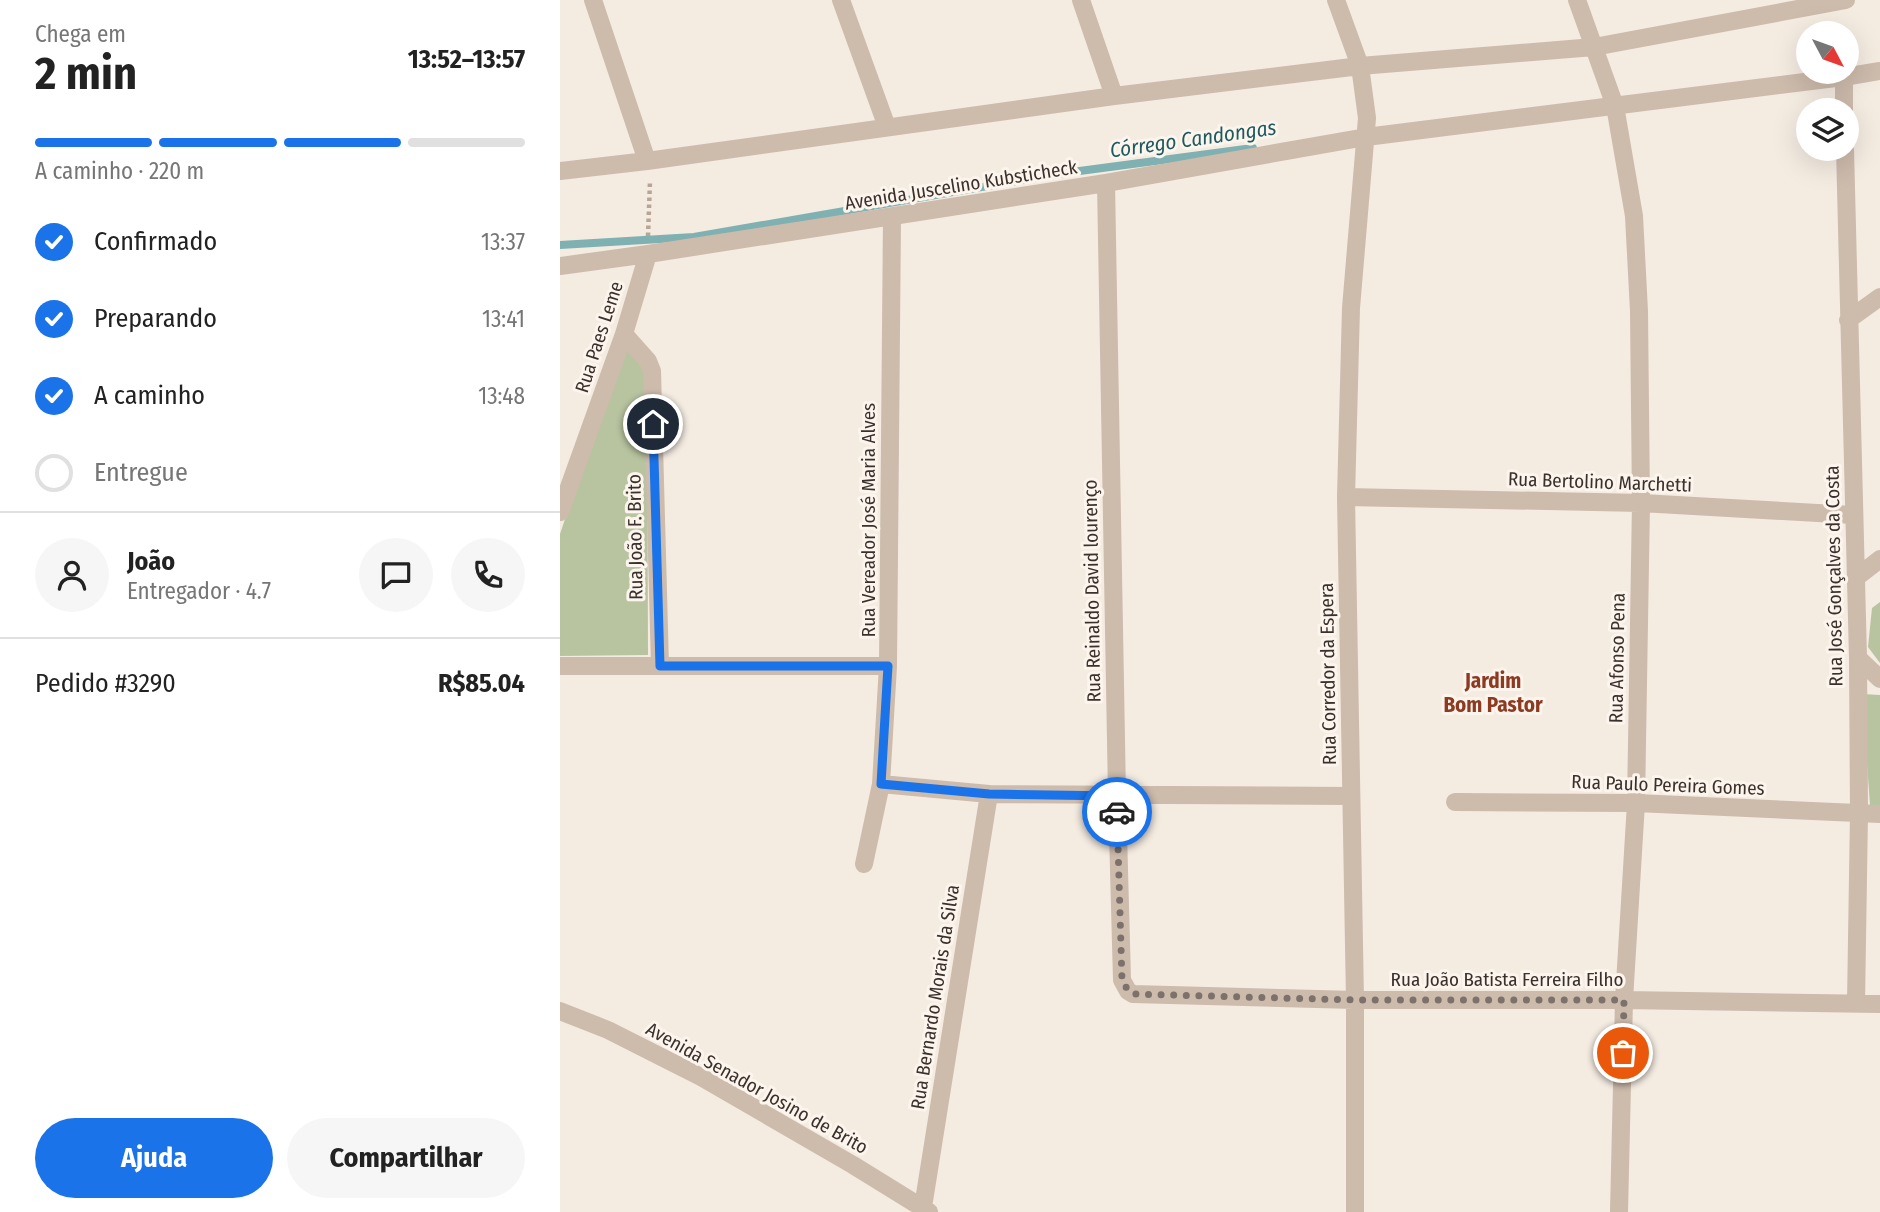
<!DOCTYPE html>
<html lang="pt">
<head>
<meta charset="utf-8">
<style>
	body { margin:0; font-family:"Fira Sans Condensed",sans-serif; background:#f6f6f6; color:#222; height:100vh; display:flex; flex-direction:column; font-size:26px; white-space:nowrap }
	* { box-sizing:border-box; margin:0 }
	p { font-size:23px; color:#767676 }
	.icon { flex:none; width:38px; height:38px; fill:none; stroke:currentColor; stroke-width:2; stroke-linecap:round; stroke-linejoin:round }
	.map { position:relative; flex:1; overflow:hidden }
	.details { display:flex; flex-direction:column; background:#fff; width:560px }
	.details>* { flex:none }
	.needle { width:46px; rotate:131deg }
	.buttons { position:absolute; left:1236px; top:21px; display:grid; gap:14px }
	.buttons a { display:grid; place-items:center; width:63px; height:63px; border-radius:50%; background:#fff; box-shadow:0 7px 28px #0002; font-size:35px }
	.pin { position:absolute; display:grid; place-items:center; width:60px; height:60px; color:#fff; margin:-30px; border:4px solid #fff; border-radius:50%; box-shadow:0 2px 7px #0007 }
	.courier { position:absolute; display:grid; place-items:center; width:70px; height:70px; margin:-35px; border:5px solid #1a73e8; border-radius:50%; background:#fff; color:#222; box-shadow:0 2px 9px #0007 }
	.head em { font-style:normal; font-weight:700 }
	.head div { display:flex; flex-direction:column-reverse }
	.head { display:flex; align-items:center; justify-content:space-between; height:119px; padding:0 35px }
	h1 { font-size:46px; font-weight:700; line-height:52px }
	.bar { display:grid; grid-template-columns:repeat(4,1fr); gap:10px 7px; align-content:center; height:84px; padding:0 35px }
	.bar i { height:9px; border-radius:5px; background:#e0e0e0 }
	.bar .on { background:#1a73e8 }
	.bar p { grid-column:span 4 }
	.line { display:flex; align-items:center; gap:18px; padding:0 35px; border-top:2px solid #e0e0e0 }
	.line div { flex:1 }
	.round { display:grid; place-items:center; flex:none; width:74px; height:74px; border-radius:37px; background:#f6f6f6 }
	ol { padding:0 35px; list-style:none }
	li { display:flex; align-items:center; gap:21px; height:77px }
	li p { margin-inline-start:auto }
	li .icon { padding:7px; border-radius:50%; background:#1a73e8; color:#fff; stroke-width:4 }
	li:last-child { color:#767676 }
	li i { width:38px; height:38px; border:4px solid #e0e0e0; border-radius:50% }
	.cta { display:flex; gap:14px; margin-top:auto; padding:14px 35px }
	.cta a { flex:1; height:80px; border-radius:42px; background:#1a73e8; color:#fff; font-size:28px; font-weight:700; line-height:80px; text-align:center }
	.cta a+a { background:#f6f6f6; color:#222 }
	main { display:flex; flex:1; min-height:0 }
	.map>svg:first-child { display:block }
</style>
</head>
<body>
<main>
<section class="details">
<div class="head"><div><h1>2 min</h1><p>Chega em</p></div><em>13:52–13:57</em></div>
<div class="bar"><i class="on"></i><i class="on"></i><i class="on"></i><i></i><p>A caminho · 220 m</p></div>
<ol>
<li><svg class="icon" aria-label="check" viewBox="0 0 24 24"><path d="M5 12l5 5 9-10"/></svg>Confirmado<p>13:37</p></li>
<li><svg class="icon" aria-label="check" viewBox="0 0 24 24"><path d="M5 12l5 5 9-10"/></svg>Preparando<p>13:41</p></li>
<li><svg class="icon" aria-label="check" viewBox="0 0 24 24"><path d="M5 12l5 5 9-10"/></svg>A caminho<p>13:48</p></li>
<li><i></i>Entregue</li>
</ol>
<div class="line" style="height:126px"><a class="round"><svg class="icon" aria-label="person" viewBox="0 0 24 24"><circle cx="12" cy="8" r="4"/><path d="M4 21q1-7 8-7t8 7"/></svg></a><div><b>João</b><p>Entregador · 4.7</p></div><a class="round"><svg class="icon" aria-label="chat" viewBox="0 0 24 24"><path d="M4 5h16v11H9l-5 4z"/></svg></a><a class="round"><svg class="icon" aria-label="phone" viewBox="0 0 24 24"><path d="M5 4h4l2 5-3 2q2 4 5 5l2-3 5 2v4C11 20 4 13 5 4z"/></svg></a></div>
<div class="line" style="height:91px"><div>Pedido #3290</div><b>R$85.04</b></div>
<div class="cta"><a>Ajuda</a><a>Compartilhar</a></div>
</section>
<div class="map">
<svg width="1320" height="1212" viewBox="0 0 1320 1212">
	<rect width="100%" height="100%" fill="#f4ebe1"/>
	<path fill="#b8c4a0" d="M66,337L87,363L88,655L0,656V534Z
		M1320,602V663L1308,647L1312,608Z
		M1302,694L1320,695V806L1310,805Z"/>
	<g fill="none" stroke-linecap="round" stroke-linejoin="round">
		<path stroke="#7fb0b2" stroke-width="8" d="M0,245L134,237L497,174L693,148"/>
		<path stroke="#b9a596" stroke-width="4.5" stroke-dasharray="3.5 3.5" stroke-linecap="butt" d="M88,236L90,181"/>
		<path stroke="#cdbbac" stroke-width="18" d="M33,0L87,161
			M281,0L327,127
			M521,0L554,96
			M776,0L800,66L807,118L791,308L786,497L795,1000V1212
			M1017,0L1055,106L1074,216L1079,311L1081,503L1076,803L1064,1000L1059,1212
			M1284,77V110
			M1285,149L1298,658L1299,813L1296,1003
			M0,171L87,161L554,96L800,66L1034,47L1286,0
			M546,183L557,796L562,980L568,991L573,994L795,1000H1064L1320,1004
			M0,266L88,254L546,183L806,137L1284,77L1320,71
			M1288,320L1320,297
			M64,334L88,361L92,371L100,666
			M786,497L1081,503L1293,515
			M0,512L64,334L88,254
			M1297,577L1320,559
			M1298,658L1320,679
			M0,666H328
			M321,784L429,794L791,796
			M895,802L1076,803L1320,814
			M304,864L321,784L328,666L332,217
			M0,1011L48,1030L141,1077L293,1165L369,1212
			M363,1207L429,794"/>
	</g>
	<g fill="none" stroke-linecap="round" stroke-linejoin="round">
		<path stroke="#7c716b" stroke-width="7" stroke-dasharray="0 12.6" d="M557,812L562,980L565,986L573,994L795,1000H1064L1063,1053"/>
		<path stroke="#1a73e8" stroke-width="9" d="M93,424L100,666H328L321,784L429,794L557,796V812"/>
	</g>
	<g text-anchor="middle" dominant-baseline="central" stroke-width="6" stroke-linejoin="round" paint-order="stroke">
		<g font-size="19" fill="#3b302b" stroke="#fbf5ee">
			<text transform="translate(401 185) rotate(-9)">Avenida Juscelino Kubsticheck</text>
			<text transform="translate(39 337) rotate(-72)">Rua Paes Leme</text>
			<text transform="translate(1040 482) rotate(2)">Rua Bertolino Marchetti</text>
			<text transform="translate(308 520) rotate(-90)">Rua Vereador José Maria Alves</text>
			<text transform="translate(75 537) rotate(-91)">Rua João F. Brito</text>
			<text transform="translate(1274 576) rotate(-91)">Rua José Gonçalves da Costa</text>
			<text transform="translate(532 591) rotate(-91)">Rua Reinaldo David lourenço</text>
			<text transform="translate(1057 658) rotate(-89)">Rua Afonso Pena</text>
			<text transform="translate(768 674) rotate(-91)">Rua Corredor da Espera</text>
			<text transform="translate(1108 785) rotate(2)">Rua Paulo Pereira Gomes</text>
			<text x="947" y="979">Rua João Batista Ferreira Filho</text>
			<text transform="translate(375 997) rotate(-81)">Rua Bernardo Morais da Silva</text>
			<text transform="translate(197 1088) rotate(29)">Avenida Senador Josino de Brito</text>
		</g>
		<g font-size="21" font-style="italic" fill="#1f5a5e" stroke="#fbf5ee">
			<text transform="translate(633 139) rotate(-8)">Córrego Candongas</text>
		</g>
		<g font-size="21" font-weight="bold" fill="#8c3b22" stroke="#fbf5ee">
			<text x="933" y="681">Jardim<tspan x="933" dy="24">Bom Pastor</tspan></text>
		</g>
	</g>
</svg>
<div class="buttons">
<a><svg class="needle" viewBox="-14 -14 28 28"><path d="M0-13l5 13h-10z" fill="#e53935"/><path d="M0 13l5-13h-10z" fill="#767676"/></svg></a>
<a><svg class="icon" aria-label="layers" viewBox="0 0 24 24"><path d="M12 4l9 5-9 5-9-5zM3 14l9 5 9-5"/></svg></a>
</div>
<div class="pin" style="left:1063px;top:1053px;background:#ea580c"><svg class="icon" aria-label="bag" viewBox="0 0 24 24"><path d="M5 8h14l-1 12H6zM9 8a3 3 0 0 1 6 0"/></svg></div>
<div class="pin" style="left:93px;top:424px;background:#1f2937"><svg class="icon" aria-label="home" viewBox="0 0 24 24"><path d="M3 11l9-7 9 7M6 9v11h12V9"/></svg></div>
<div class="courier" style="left:557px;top:812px"><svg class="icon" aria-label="car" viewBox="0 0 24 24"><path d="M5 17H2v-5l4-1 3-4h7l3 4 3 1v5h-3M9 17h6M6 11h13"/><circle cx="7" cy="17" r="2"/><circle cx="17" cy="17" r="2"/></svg></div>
</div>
</main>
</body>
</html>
